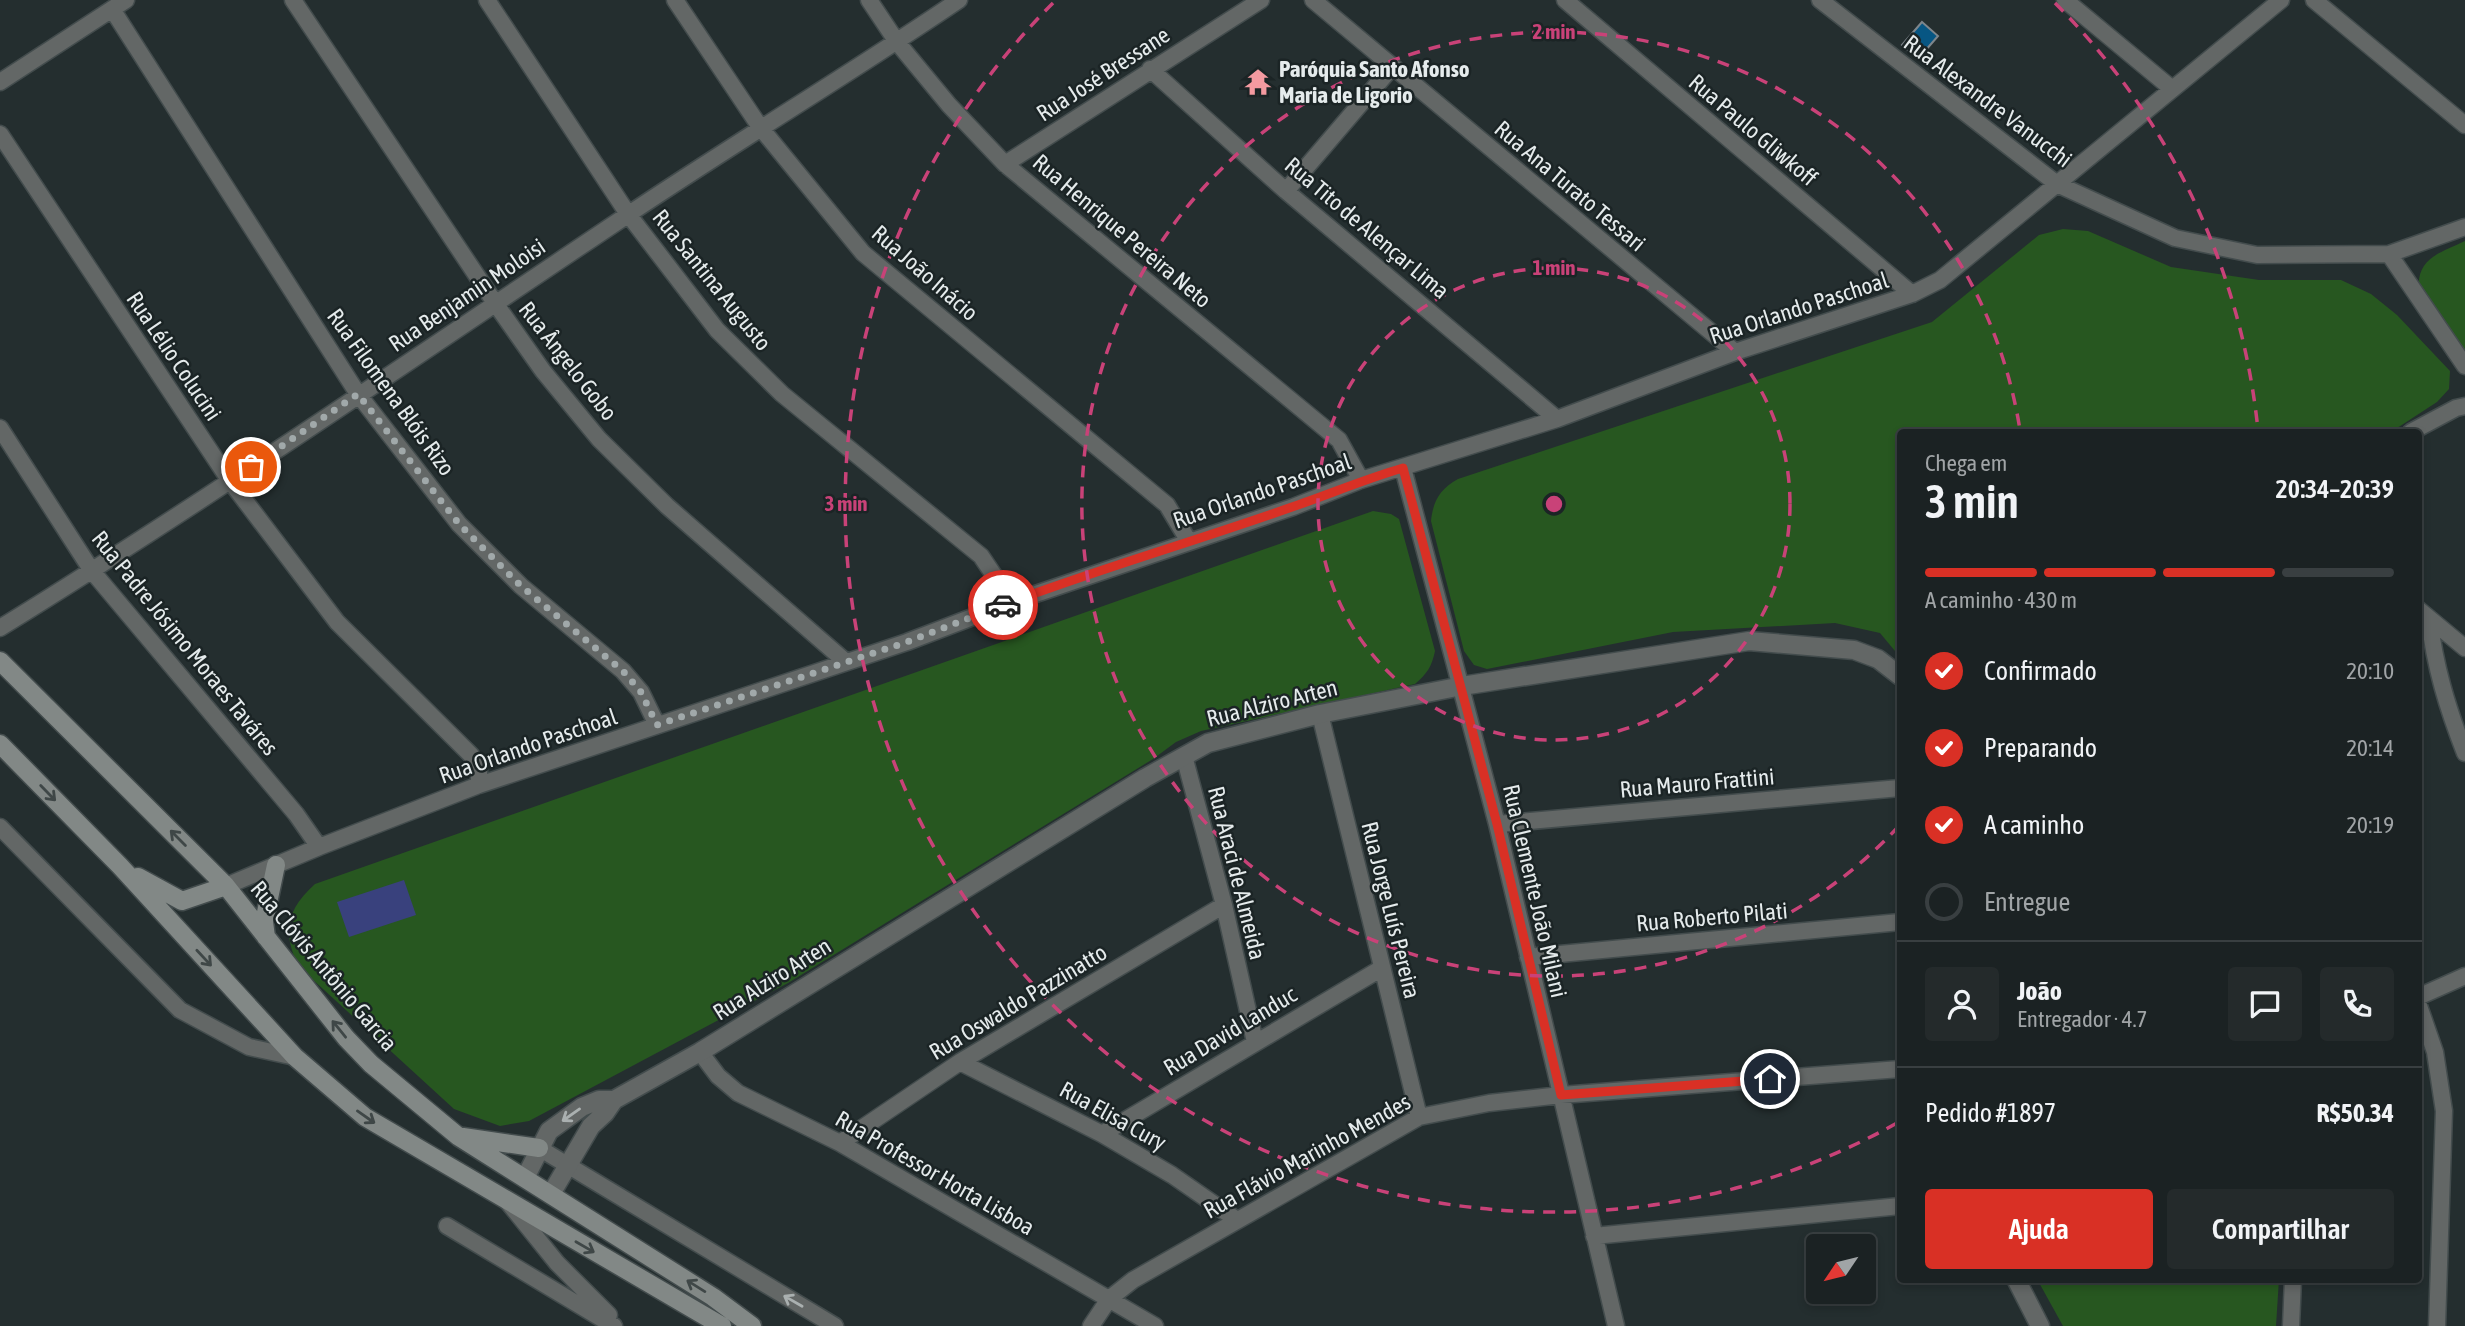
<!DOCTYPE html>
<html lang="pt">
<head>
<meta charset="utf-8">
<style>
	body { margin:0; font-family:"Asap Condensed",sans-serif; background:#242a2b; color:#f1f3f6; height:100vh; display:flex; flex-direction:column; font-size:26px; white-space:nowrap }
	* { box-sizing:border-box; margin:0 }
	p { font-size:23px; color:#a0a4a6 }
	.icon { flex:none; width:38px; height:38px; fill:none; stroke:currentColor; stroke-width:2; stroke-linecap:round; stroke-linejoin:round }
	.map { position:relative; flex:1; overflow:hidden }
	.drawer { position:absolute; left:1897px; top:429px; width:525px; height:854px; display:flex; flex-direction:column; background:#1b2223; border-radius:7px; box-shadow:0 4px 10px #0003,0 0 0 2px #393f41 }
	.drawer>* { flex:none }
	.needle { width:46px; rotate:235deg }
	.fabs { position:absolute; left:1806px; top:1234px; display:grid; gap:14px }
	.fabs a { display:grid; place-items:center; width:70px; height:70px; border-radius:7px; background:#1b2223; box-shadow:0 4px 10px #0003,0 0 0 2px #393f41; font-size:35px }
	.pin { position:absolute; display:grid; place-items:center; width:60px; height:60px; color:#fff; margin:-30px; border:4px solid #fff; border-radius:50%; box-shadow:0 2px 7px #0007 }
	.courier { position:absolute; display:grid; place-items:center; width:70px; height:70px; margin:-35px; border:5px solid #d93025; border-radius:50%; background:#fff; color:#222; box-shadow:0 2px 9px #0007 }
	.head em { font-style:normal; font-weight:600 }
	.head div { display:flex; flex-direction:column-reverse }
	.head { display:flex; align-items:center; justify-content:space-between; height:119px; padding:0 28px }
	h1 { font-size:46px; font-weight:600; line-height:52px }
	.bar { display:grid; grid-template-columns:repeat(4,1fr); gap:10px 7px; align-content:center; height:84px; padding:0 28px }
	.bar i { height:9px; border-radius:5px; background:#393f41 }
	.bar .on { background:#d93025 }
	.bar p { grid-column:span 4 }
	.line { display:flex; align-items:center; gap:18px; padding:0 28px; border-top:2px solid #393f41 }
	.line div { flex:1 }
	.round { display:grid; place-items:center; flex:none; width:74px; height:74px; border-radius:7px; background:#242a2b }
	ol { padding:0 28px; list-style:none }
	li { display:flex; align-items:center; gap:21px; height:77px }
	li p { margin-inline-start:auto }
	li .icon { padding:7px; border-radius:50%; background:#d93025; color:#fff; stroke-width:4 }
	li:last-child { color:#a0a4a6 }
	li i { width:38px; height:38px; border:4px solid #393f41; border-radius:50% }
	.button { display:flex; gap:14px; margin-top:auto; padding:14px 28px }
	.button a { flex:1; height:80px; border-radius:7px; background:#d93025; color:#fff; font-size:28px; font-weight:600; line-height:80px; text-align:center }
	.button a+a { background:#242a2b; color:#f1f3f6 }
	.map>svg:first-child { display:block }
</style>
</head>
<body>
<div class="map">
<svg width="2465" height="1326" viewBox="0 0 2465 1326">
	<rect width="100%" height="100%" fill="#242e2f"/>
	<path fill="#275720" d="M2063,229L2088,231L2171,267L2259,280H2341L2371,294L2397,315L2450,371L2449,389L2437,402L2391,432H1900V657L1880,633L1835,623L1673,632L1487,669L1474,665L1464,651L1431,521C1433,501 1440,489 1458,479L1932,322L2039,235Z
		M2465,241V352L2419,289C2416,258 2442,252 2465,241Z
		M1373,511L1391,514L1399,519L1435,651C1432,666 1427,674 1415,684L1201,731L1176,742L1153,759L788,983L529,1121L500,1126L454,1109L299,967C282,933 286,910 315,884Z
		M2037,1279H2279L2276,1326H2063Z"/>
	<path fill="#39417d" d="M404,880L416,915L349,937L337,902Z"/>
	<path fill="#075683" stroke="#7e868c" stroke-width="2" d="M1922,22L1938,36L1918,59L1902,45Z"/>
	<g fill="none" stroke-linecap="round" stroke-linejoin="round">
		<defs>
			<path id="minor" d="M293,0L495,303L543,371L599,439L667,506L846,662
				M487,0L628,214L717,330L782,394L981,556L1012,602
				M675,0L760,127L863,253L1167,505L1188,540
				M869,0L897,42L949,105L1005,164L1339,440L1361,480
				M1313,0L1735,352
				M1565,0L1912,294
				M1820,0L2057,184L2175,238L2257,255L2389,254L2465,227
				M2065,0L2171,88
				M2314,0L2465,125
				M112,9L358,394L459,524L521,586L623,671L641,692L657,725
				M1150,69L1286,191L1557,419
				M0,82L126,0
				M0,134L230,481L337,622L471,755L479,770V785
				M1005,164L1261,0
				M1286,191L1392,67
				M2389,254L2465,366
				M0,428L92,571L296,814L319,847
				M2411,432L2456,408L2465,406
				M1403,468L1497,824L1616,1326
				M2418,609L2465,648
				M2429,618C2435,667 2447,707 2465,753
				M0,628C212,497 418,355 626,216C736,142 850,74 959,0
				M1320,714L1419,1117
				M1184,756L1224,905L1255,1042
				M1497,824L1900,788
				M0,827L180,1010L249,1047L295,1057
				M226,886L319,847L479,785L907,642L1012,602L1293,507L1361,480L1557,419L1735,352L1912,294L1940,280L2281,0
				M1528,957L1900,922
				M2418,997L2465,976
				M2418,1003L2435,1052L2444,1111L2437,1326
				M700,1052L718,1076L738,1093L840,1143L1155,1326
				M960,1062L1102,1134L1172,1175L1237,1220
				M1102,1134L1382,968
				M840,1143L960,1062L1224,905
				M539,1148L835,1326
				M507,1201L557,1263L609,1315
				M447,1226L614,1326
				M1594,1236L1900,1206
				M1091,1326L1109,1299L1133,1280L1419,1117L1489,1103L1561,1095L1900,1069
				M2291,1326L2293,1279"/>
			<path id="tertiary" d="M525,1178L549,1131L582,1107L599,1100H614
				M551,1194L591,1126L605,1113L614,1100L700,1052L1145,778L1208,743L1320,714L1462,686L1749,641L1854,650L1878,659L1900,676
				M2016,1279L2040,1326"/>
			<path id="secondary" d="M0,661L226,886L346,1038L371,1064L459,1137L713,1297L752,1326
				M0,744L120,866L295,1057L365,1117L722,1326
				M138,877L182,901L226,886
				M266,937L264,922L276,865
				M463,1137L539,1148"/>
		</defs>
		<use href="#minor" stroke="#434c4d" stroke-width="19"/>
		<use href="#tertiary" stroke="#434c4d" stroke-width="21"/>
		<use href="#secondary" stroke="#434c4d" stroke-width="21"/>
		<use href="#minor" stroke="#636766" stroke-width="16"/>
		<use href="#tertiary" stroke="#636766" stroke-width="18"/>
		<use href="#secondary" stroke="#828886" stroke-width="18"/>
	</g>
	<defs><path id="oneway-shaft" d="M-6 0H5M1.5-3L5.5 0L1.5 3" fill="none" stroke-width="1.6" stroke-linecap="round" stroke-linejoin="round" transform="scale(1.75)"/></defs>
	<g stroke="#3f4747">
		<use href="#oneway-shaft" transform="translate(48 793) rotate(46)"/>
		<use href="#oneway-shaft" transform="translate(178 838) rotate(-135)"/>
		<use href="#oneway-shaft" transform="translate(204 958) rotate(47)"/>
		<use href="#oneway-shaft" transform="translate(339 1029) rotate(-129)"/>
		<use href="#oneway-shaft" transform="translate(366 1117) rotate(35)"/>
		<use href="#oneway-shaft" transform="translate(585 1247) rotate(30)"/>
		<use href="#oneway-shaft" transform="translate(696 1286) rotate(-148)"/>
	</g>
	<g stroke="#aab0b0">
		<use href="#oneway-shaft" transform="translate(571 1115) rotate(145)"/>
		<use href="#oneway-shaft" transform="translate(793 1301) rotate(-150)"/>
	</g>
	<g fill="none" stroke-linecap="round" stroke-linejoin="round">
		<path stroke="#a1a9aa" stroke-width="7" stroke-dasharray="0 12.6" d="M251,467L358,394L459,524L521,586L623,671L641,692L657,725L907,642L1003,605"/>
		<path stroke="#d93025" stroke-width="9" d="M1003,605C1098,569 1196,541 1292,507C1330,494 1365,479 1403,468L1497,824L1561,1095L1770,1079"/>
	</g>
	<g fill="none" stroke="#c94278" stroke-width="3.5" stroke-dasharray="12 9">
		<circle cx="1554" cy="504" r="236"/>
		<path d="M1899 826A472 472 0 1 1 2020 430"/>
		<path d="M1897 1123A708 708 0 0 1 1053 3M2055 3A708 708 0 0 1 2258 430"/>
	</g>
	<defs>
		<symbol id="temple-bare" viewBox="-9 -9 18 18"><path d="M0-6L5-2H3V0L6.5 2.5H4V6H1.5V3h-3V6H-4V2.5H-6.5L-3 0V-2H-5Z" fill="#f49aa0" stroke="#1b2425" stroke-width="2.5" paint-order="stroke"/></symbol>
	</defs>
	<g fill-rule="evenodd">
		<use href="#temple-bare" x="1239" y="63" width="38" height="38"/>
	</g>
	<g text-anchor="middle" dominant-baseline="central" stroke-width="5" stroke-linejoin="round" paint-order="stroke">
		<g font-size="23" font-weight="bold" fill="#e5ebec" stroke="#1b2425" text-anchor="start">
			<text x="1279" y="69">Paróquia Santo Afonso<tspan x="1279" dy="26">Maria de Ligorio</tspan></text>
		</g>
		<g font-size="23" fill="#e5ebec" stroke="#1b2425">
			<text transform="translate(1103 74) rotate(-33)">Rua José Bressane</text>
			<text transform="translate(1988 101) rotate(37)">Rua Alexandre Vanucchi</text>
			<text transform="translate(1753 130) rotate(40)">Rua Paulo Gliwkoff</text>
			<text transform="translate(1570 186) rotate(40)">Rua Ana Turato Tessari</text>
			<text transform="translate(1367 228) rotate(40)">Rua Tito de Alençar Lima</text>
			<text transform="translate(1122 231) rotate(40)">Rua Henrique Pereira Neto</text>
			<text transform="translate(925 273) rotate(41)">Rua João Inácio</text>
			<text transform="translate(712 280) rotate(51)">Rua Santina Augusto</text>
			<text transform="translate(467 295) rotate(-34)">Rua Benjamin Moloisi</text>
			<text transform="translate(1799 308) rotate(-18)">Rua Orlando Paschoal</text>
			<text transform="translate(174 356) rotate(56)">Rua Lélio Colucini</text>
			<text transform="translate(568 361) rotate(52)">Rua Ângelo Gobo</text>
			<text transform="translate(391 392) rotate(54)">Rua Filomena Blóis Rizo</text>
			<text transform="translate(1262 491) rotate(-19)">Rua Orlando Paschoal</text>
			<text transform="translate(185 643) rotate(51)">Rua Padre Jósimo Moraes Taváres</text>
			<text transform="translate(1272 703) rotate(-14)">Rua Alziro Arten</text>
			<text transform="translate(528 746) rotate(-19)">Rua Orlando Paschoal</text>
			<text transform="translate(1697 783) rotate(-5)">Rua Mauro Frattini</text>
			<text transform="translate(1237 873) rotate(76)">Rua Araci de Almeida</text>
			<text transform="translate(1535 891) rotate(77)">Rua Clemente João Milani</text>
			<text transform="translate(1391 910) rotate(76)">Rua Jorge Luís Pereira</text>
			<text transform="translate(1712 917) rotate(-5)">Rua Roberto Pilati</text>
			<text transform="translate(324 966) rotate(50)">Rua Clóvis Antônio Garcia</text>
			<text transform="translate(772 979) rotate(-32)">Rua Alziro Arten</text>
			<text transform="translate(1018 1002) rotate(-31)">Rua Oswaldo Pazzinatto</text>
			<text transform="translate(1230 1031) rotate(-31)">Rua David Landuc</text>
			<text transform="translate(1113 1116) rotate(29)">Rua Elisa Cury</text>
			<text transform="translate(1307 1156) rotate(-29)">Rua Flávio Marinho Mendes</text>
			<text transform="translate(935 1173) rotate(30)">Rua Professor Horta Lisboa</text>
		</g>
	</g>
	<circle cx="1554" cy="504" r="10" fill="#c94278" stroke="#1b2425" stroke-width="3.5"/>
	<g font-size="21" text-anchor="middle" font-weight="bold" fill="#c94278" stroke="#1b2425" stroke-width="5" stroke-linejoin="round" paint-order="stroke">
		<text x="1554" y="39">2 min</text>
		<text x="1554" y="275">1 min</text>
		<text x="846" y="511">3 min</text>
	</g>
</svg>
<div class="fabs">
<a><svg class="needle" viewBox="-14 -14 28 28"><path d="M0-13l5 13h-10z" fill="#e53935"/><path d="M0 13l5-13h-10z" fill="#a0a4a6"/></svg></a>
</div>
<div class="pin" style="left:251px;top:467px;background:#ea580c"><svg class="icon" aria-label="bag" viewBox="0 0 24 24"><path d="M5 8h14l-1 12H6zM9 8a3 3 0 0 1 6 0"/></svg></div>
<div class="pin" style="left:1770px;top:1079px;background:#1f2937"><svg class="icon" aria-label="home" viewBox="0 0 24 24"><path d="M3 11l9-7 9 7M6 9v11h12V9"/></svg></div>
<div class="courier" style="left:1003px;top:605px"><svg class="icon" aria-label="car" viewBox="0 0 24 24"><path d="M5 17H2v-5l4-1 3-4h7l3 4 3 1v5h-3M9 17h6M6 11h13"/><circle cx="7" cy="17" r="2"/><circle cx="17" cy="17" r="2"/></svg></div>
<section class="drawer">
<div class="head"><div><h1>3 min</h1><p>Chega em</p></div><em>20:34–20:39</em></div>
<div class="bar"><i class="on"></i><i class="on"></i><i class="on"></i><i></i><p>A caminho · 430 m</p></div>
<ol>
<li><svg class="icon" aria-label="check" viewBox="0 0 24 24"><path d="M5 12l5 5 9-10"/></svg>Confirmado<p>20:10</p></li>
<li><svg class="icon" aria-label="check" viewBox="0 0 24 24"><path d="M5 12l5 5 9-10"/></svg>Preparando<p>20:14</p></li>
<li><svg class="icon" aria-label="check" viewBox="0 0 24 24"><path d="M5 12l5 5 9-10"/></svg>A caminho<p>20:19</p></li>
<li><i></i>Entregue</li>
</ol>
<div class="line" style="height:126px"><a class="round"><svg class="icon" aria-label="person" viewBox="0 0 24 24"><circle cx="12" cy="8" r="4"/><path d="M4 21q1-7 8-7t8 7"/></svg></a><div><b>João</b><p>Entregador · 4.7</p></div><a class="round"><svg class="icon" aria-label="chat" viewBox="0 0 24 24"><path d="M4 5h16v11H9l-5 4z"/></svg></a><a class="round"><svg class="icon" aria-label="phone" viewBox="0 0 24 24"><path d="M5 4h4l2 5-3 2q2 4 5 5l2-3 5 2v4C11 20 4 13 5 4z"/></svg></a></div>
<div class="line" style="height:91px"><div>Pedido #1897</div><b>R$50.34</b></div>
<div class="button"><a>Ajuda</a><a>Compartilhar</a></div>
</section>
</div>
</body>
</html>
